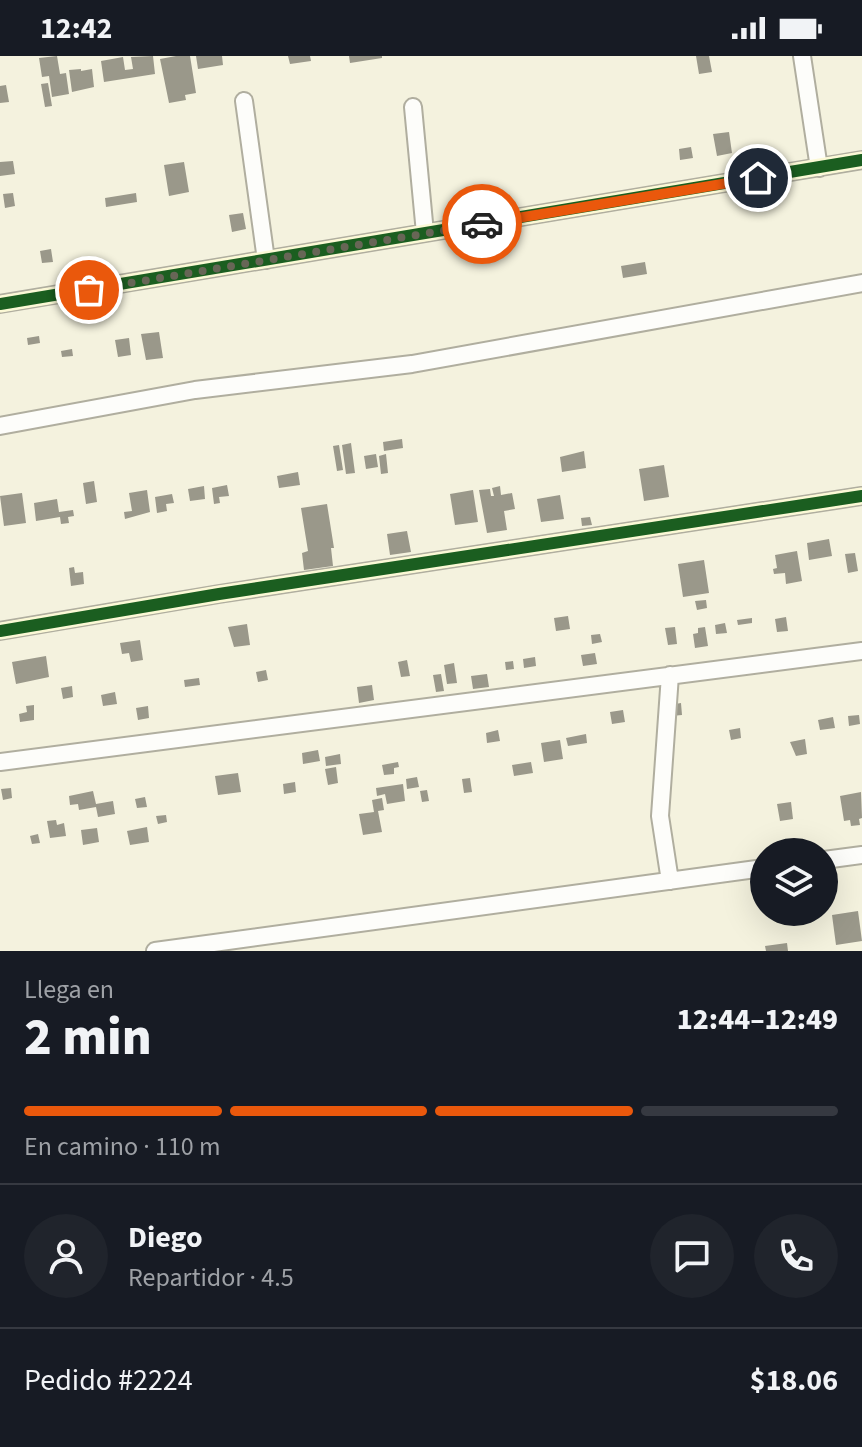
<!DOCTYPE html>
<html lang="es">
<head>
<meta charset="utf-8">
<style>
	body { margin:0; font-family:"Source Sans 3",sans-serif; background:#20242c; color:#f1f3f6; height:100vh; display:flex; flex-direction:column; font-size:30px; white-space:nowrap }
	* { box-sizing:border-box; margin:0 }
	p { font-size:26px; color:#9ea1a6 }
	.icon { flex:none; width:44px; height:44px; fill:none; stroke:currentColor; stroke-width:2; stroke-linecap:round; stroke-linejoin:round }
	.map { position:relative; height:895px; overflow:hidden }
	.sheet { display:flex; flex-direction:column; background:#171b24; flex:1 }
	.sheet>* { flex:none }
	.tools { position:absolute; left:750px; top:782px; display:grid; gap:16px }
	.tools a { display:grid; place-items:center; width:88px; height:88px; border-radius:50%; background:#171b24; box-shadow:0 8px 32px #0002; font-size:40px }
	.pin { position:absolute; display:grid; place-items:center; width:68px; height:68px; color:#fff; margin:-34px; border:4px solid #fff; border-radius:50%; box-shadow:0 2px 8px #0007 }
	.courier { position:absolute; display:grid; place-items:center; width:80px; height:80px; margin:-40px; border:6px solid #ea580c; border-radius:50%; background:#fff; color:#222; box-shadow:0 2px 10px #0007 }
	.overview em { font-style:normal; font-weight:800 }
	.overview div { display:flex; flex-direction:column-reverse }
	.overview { display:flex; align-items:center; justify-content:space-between; height:136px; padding:0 24px }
	h1 { font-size:52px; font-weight:800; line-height:60px }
	.bar { display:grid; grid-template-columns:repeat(4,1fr); gap:12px 8px; align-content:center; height:96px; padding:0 24px }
	.bar i { height:10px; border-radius:6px; background:#363941 }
	.bar .on { background:#ea580c }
	.bar p { grid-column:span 4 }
	.line { display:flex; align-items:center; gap:20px; padding:0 24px; border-top:2px solid #363941 }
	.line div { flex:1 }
	.round { display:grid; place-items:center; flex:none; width:84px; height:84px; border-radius:42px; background:#20242c }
	.status { display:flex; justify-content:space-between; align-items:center; height:56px; padding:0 40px; background:#171b24; direction:ltr }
	.status svg { height:22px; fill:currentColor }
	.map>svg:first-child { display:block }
</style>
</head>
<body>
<div class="status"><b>12:42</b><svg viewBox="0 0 49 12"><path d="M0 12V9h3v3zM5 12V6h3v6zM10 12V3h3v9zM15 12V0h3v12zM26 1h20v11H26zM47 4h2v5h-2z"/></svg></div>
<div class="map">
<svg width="862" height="895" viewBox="0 0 862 895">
	<rect width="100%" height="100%" fill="#f4f2de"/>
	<path fill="#9a988a" d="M57,0L60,18L66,17L69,38L52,41L49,20L42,21L39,2Z
		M153,0L155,18L104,26L101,5L123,1L125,14L133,13L131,1Z
		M176,0H190L196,37L185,39L186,44L169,47L160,3Z
		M196,0H222L223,9L198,13Z
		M288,0H310L311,5L290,8Z
		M349,0H382V2L350,7Z
		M696,0H709L712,16L699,18Z
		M81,13V15L92,13L94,31L72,36L69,14Z
		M48,27L52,50L45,51L41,28Z
		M6,29L9,46L0,47V30Z
		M729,76L732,97L717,100L713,78Z
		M691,91L693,102L680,104L679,93Z
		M13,105L15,118L0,120V106Z
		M184,106L189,136L169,140L164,109Z
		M13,137L15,150L5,152L3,138Z
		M136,137L137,146L106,151L105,142Z
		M243,157L246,173L232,176L229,159Z
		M51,193L53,206L42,207L40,195Z
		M645,206L647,218L623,222L621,210Z
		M159,276L163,302L146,304L141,278Z
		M39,280L40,287L28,289L27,282Z
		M129,282L131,299L118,301L115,284Z
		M72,293L73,300L62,301L61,295Z
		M402,383L403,392L384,395L383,386Z
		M351,387L355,417L346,418L342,389Z
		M339,389L343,414L337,415L333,390Z
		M584,395L586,412L562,416L560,401Z
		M376,398L378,411L366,413L364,400Z
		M386,398L388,417L381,418L379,400Z
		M664,409L669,441L644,445L639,413Z
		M298,416L300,429L279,432L277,420Z
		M94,425L97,446L86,448L83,427Z
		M227,429L229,440L219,441L220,447L214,448L212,432Z
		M204,430L205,443L190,445L188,433Z
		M500,430L501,439L512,437L515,453L504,455L507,474L487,477L479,434L490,433L491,440H494L492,432Z
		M147,434L150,456L125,463L124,456L132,455L129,437Z
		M473,434L478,466L455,469L450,438Z
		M22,437L26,467L4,470L0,440Z
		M172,438L174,447L166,448L167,455L157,457L155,441Z
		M560,439L564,463L541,466L537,443Z
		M57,443L59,456L73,454L74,460L68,461L69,467L61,468L60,461L36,465L34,447Z
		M327,448L334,492H331L333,510L304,514L302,497L308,495L301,452Z
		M590,461L592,469L582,470L581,462Z
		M407,475L411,496L390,499L387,478Z
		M829,483L832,500L809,504L807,487Z
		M797,495L802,525L786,528L785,517L774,518L773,513L777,512L775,499Z
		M855,497L858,515L848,517L845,498Z
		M704,504L709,537L683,541L678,508Z
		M74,511L75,517L83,516L84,528L71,530L69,512Z
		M706,544L707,552L697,554L695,545Z
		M568,560L570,573L556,575L554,562Z
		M786,561L788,575L777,576L775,563Z
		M752,562V567L738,569L737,564Z
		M725,567L727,577L716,578L715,569Z
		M247,568L250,589L234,591L228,571Z
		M675,571L677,588L668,589L665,572Z
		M705,571L708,590L695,592L693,578L698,577V572Z
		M600,578L602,586L592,588L591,579Z
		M140,584L143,604L131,606L129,597L122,598L120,587Z
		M595,597L597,608L583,610L581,599Z
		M46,600L49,621L16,628L12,606Z
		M535,601L536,610L524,612L523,603Z
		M407,604L410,620L401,621L398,606Z
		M513,605L514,613L506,614L505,606Z
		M454,607L457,627L447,628L444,609Z
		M266,614L268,624L258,626L256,616Z
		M441,618L444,635L436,636L433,619Z
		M487,618L489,631L473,633L471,620Z
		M199,622L200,629L185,631L184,624Z
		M372,629L374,644L359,647L357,631Z
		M72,630L73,641L63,643L61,632Z
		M115,636L117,648L103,650L101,639Z
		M681,647L682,659L671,660L669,649Z
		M34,649V664L20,666L19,658L27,656L26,650Z
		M148,650L149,662L138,664L136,652Z
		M623,654L625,666L612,668L610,656Z
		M859,659L860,668L849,670L848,660Z
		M833,661L835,672L820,674L818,664Z
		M740,672L741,682L731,684L729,674Z
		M498,674L500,685L487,687L486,677Z
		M586,678L587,687L568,690L566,682Z
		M805,683L807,698L796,700L790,686Z
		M560,684L563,703L544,706L541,687Z
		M318,694L320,705L303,708L302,697Z
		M340,698L341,708L326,710L325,701Z
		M398,706L399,711L394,712V718L384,719L382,709Z
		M531,706L533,717L514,720L512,709Z
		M336,711L338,727L328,729L325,713Z
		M238,717L241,736L218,739L215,720Z
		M417,721L419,731L407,733L406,723Z
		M470,722L472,736L464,737L462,723Z
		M295,726L296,736L284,738L283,728Z
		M403,728L405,745L387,748L385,738L377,740L376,732Z
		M11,732L12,742L3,744L1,733Z
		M427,734L429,745L422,746L420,735Z
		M93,735L96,748L113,745L115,758L98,761L96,751L79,754L78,748L70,749L69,740Z
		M861,736L862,762L859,763L860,769L851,770L850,764L844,765L840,740Z
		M145,741L147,751L137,752L135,743Z
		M382,742L384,754L378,755L382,776L363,779L359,758L374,756L372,744Z
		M791,746L793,763L780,765L777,748Z
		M166,759L167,766L158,768L156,760Z
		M56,764L57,769L64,767L66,780L50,782L47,765Z
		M147,771L149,786L130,789L127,775Z
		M97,772L99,786L83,789L81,774Z
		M38,778L40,787L32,788L30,780Z
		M858,855L862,885L836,889L832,859Z
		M787,887L788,895H766L765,890Z"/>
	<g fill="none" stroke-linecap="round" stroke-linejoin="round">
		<defs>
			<path id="minor" d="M802,0L819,112
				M244,45L266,204
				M413,51L425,177
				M0,248L862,104
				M0,370L195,334L412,308L862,227
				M0,575L219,538L862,440
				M670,619L660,760L670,825
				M0,706L862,595
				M824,804L862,799
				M155,895L764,812"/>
		</defs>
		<use href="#minor" stroke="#b0ae9f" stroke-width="20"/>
		<use href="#minor" stroke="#fdfdfa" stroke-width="16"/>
		<defs>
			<path id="cycleway" d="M0,248L862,104
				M0,575L219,538L862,440"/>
		</defs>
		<use href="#cycleway" stroke="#fcf9d6" stroke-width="17"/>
		<use href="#cycleway" stroke="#1b5e20" stroke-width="12"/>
	</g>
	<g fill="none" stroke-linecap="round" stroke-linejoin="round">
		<path stroke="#676656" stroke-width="8" stroke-dasharray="0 14.4" d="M89,234L482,168"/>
		<path stroke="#ea580c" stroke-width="10" d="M482,168L758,122"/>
	</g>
</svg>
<div class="tools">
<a><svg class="icon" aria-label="layers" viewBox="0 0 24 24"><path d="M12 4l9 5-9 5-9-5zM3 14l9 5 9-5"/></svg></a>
</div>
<div class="pin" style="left:89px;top:234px;background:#ea580c"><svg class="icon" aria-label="bag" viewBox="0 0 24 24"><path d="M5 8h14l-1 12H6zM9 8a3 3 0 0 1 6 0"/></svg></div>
<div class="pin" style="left:758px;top:122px;background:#1f2937"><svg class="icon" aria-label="home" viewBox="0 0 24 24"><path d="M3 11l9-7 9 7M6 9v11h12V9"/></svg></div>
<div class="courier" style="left:482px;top:168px"><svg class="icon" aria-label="car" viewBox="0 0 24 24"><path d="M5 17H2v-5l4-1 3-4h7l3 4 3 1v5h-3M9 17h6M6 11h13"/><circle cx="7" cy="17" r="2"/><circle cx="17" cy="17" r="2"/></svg></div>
</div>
<section class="sheet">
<div class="overview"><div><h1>2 min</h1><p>Llega en</p></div><em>12:44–12:49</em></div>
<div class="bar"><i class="on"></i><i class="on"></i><i class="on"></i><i></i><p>En camino · 110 m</p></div>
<div class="line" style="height:144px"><a class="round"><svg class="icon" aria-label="person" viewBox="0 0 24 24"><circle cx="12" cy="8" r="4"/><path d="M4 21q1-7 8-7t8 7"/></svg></a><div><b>Diego</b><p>Repartidor · 4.5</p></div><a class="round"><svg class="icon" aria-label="chat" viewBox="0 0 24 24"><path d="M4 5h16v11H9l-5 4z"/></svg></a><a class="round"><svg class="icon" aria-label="phone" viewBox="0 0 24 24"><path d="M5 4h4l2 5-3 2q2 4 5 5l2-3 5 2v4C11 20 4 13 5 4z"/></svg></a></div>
<div class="line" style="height:104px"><div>Pedido #2224</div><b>$18.06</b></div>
</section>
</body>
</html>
